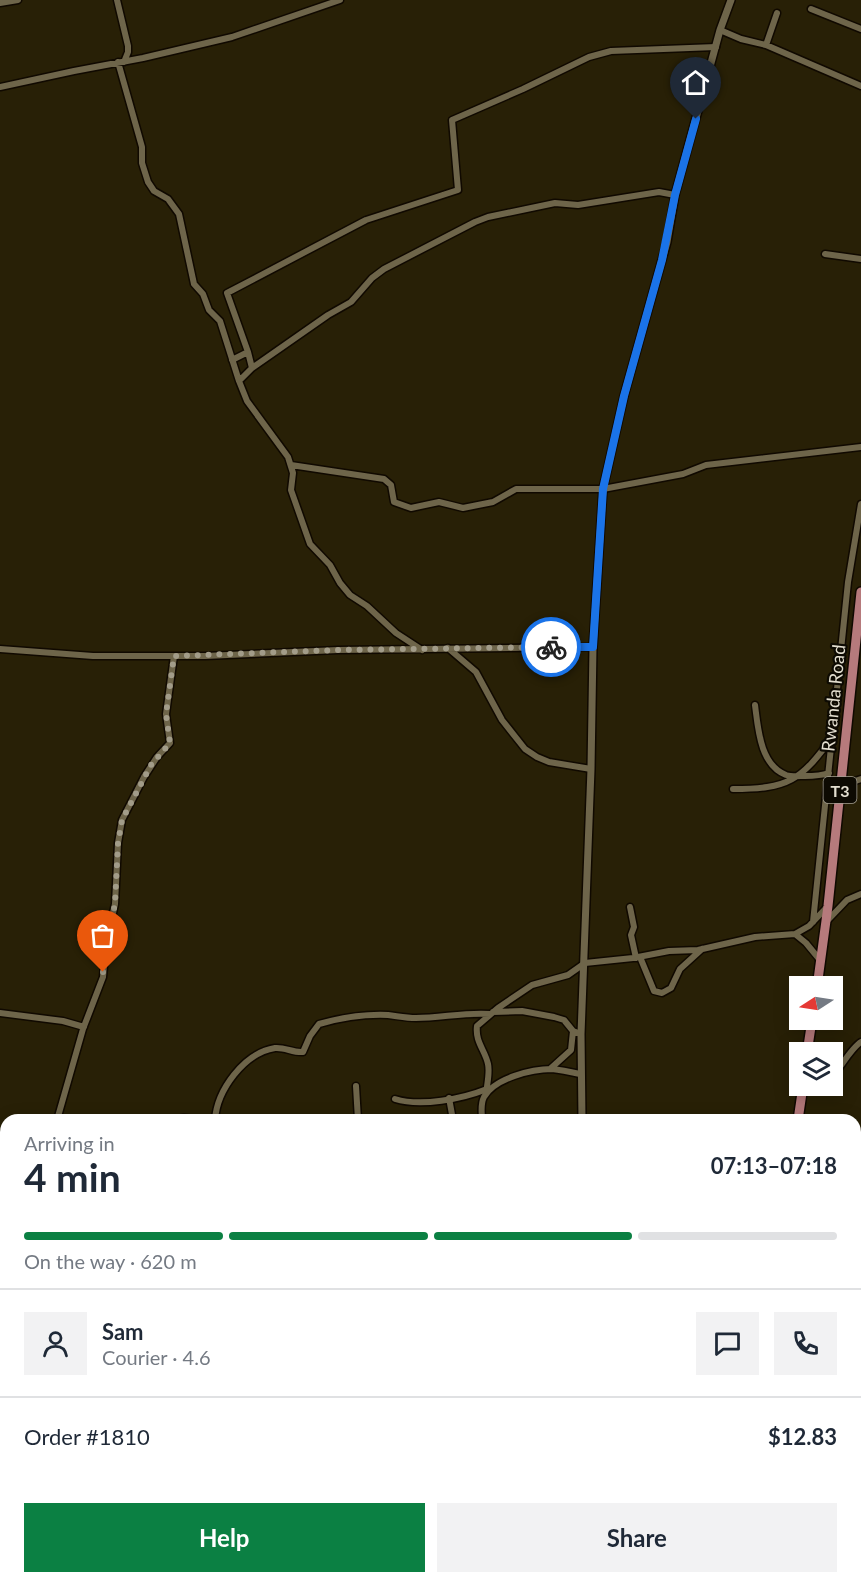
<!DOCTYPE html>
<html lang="en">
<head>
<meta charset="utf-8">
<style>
	body { margin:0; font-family:Lato,sans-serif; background:#f2f2f3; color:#1f2937; height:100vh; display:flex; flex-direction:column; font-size:22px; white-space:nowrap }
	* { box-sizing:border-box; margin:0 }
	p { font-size:20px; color:#747a83 }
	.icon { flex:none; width:33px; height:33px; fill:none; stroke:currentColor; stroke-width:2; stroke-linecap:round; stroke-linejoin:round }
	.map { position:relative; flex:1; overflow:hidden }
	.drawer { position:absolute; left:0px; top:1114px; width:861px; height:470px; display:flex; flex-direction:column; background:#fff; border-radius:18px 18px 0 0; box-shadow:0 3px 15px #0003 }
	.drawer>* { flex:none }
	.needle { width:39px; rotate:258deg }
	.buttons { position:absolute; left:789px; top:976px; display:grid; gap:12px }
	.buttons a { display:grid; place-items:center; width:54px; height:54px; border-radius:0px; background:#fff; box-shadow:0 3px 15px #0003; font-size:30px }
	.pin { position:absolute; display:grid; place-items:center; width:51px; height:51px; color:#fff; margin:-62px -26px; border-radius:50% 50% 50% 0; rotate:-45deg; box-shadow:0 0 6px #0007 }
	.pin .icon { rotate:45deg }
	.courier { position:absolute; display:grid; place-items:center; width:60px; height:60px; margin:-30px; border:4px solid #1a73e8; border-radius:50%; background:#fff; color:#222; box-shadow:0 2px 8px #0007 }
	.head em { font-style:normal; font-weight:700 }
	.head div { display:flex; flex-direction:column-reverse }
	.head { display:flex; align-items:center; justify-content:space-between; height:102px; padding:0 24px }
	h1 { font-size:39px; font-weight:700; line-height:45px }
	.bar { display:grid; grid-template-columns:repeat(4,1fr); gap:9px 6px; align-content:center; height:72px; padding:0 24px }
	.bar i { height:8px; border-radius:4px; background:#e0e1e3 }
	.bar .current { background:#0b8043 }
	.bar p { grid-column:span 4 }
	.line { display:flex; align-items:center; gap:15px; padding:0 24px; border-top:2px solid #e0e1e3 }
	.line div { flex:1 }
	.round { display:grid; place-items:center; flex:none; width:63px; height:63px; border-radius:0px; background:#f2f2f3 }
	.action { display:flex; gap:12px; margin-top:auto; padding:12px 24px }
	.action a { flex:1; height:69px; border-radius:0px; background:#0b8043; color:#fff; font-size:24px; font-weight:700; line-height:69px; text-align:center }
	.action a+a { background:#f2f2f3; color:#1f2937 }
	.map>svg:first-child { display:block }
</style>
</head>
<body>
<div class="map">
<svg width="861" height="1583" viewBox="0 0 861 1583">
	<rect width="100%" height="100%" fill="#282006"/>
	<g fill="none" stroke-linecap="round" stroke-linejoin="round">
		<defs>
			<path id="minor" d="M117,0L128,46V52L124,62
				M0,3L18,0
				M811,9L861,29
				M720,30L741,39L766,45L861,86
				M766,45L777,13
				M118,62L142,147V163L148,182L154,191L168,199L179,214L194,284L203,294L209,310L220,321L239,381L247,401L288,457L293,473L291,490L310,544L330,565L340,583L350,595L367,606L396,633L422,650
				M0,87L74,71L143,58L232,37L340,0
				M825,254L861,259
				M248,352L227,293L366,220L458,190L452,120L523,89L589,57L611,51L716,47
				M232,360L248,352L252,368L328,315L351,302L372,278L384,269L475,222L488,217L555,203L578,205L659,192L675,195
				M239,381L252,368
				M291,465L384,479L391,485L394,502L411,508L439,502L463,508L493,502L516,489H603L683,474L706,465L861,447
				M448,648L476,672L502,720L525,749L537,757L549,762L591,769
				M0,649L93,656H205L338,650L593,647
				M755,705C758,728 760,765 786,775C792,777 799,776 805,776C814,776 820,776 829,773
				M840,786L861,779
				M733,789C788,789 801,781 833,736
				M630,907L634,927L631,935L636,958
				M813,922L848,582L861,504
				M826,922L847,900L861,894
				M795,934L809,926L828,906
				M640,957L654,991L662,993L671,988L680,969L702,949
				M493,1012L522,1011L554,1017L564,1020L573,1031L581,1034
				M0,1013L63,1021L84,1027
				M550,1069L571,1050L573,1031
				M832,1077C841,1067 852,1047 861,1042
				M356,1086L358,1120
				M802,1091L822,1086
				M486,1094C487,1084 490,1073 488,1064C485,1050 475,1042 477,1026L498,1008L532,985L568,975L585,963L633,958L669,951L698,950L755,937L795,934L806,943L820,960
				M449,1098L453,1120
				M395,1099C421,1107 462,1099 487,1089
				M57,1120L83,1029L103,977L106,944L115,904L118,843L122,820L144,777L157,757L170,743L166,714L174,656
				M58,1120H142
				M168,1120L184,1118L208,1120
				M215,1120C217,1090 244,1053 275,1048C285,1047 293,1053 303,1052L310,1036L319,1024C340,1018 365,1014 388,1015C397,1016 406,1018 416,1018C441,1018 465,1012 490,1014
				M482,1120C482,1112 480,1105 484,1097C495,1078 532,1069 552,1069C562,1070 571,1072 580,1074
				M0,1139L6,1140
				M855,1187L861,1185
				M0,1198H6
				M0,1266L6,1268
				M0,1348L6,1311
				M855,1383H861
				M855,1437L861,1435
				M0,1460L6,1456
				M855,1467L861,1474
				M855,1505L857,1488L861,1480
				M0,1562L6,1564
				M855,1566L861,1565
				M42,1578L58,1583
				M114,1578L116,1583
				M407,1578L411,1583
				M476,1578L508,1582
				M162,1583L175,1578
				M827,1583L831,1578"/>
			<path id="tertiary" d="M582,1120L581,1034L591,769L593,647L603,489L624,396L667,242L675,195L720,30L731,0
				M566,1578V1583
				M706,1583L707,1578"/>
			<path id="trunk" d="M817,987L828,906L861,592
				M807,1053L812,1020
				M798,1120L803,1086
				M729,1583L730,1578"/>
		</defs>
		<use href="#minor" stroke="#100900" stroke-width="9"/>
		<use href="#tertiary" stroke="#100900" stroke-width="10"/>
		<use href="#trunk" stroke="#100900" stroke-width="12"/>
		<use href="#minor" stroke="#6e654a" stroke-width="6"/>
		<use href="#tertiary" stroke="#6e654a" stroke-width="7"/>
		<use href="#trunk" stroke="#b67a7c" stroke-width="9"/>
	</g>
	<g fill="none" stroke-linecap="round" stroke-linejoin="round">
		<path stroke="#a29c89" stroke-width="6" stroke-dasharray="0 10.8" d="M103,972L106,944L115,904L118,843L122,820L151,765L170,743L166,714L174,656L338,650L551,647"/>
		<path stroke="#1a73e8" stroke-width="8" d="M551,647H593L603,489L624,396L662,260L675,195L696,119"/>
	</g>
	<g text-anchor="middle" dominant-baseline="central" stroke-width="4.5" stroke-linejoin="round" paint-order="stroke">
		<rect fill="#0d0a02" stroke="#a49f92" stroke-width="1.5" x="823.5" y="777" width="33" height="26" rx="4.5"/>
		<g font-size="16" font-weight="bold" fill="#e4dfd0">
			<text x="840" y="790">T3</text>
		</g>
		<g font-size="18" fill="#e4dfd0" stroke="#0d0a02">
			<text transform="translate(833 698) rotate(-84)">Rwanda Road</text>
		</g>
	</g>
</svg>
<div class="buttons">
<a><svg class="needle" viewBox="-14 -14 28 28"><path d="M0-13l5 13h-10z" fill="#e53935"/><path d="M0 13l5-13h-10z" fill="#747a83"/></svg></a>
<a><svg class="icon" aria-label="layers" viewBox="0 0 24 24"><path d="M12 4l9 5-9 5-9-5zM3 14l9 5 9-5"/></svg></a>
</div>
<div class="pin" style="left:103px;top:972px;background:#ea580c"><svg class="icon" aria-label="bag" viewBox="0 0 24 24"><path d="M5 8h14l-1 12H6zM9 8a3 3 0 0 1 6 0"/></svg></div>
<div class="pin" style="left:696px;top:119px;background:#1f2937"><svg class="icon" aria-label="home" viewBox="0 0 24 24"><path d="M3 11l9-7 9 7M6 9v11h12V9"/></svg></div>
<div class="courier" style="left:551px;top:647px"><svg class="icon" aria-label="bike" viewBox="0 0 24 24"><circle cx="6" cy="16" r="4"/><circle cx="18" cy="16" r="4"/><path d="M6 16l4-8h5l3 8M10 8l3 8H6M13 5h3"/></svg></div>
<section class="drawer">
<div class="head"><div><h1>4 min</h1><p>Arriving in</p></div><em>07:13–07:18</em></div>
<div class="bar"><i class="current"></i><i class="current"></i><i class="current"></i><i></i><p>On the way · 620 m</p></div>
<div class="line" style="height:108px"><a class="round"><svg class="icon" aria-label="person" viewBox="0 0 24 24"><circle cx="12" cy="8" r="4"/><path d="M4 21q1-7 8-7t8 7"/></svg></a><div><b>Sam</b><p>Courier · 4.6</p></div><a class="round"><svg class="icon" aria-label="chat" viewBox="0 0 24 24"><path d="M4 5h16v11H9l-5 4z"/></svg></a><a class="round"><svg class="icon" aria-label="phone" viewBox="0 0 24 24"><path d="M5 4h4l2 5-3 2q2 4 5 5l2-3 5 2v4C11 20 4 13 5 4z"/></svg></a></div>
<div class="line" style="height:78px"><div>Order #1810</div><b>$12.83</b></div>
<div class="action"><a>Help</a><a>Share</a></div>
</section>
</div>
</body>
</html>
